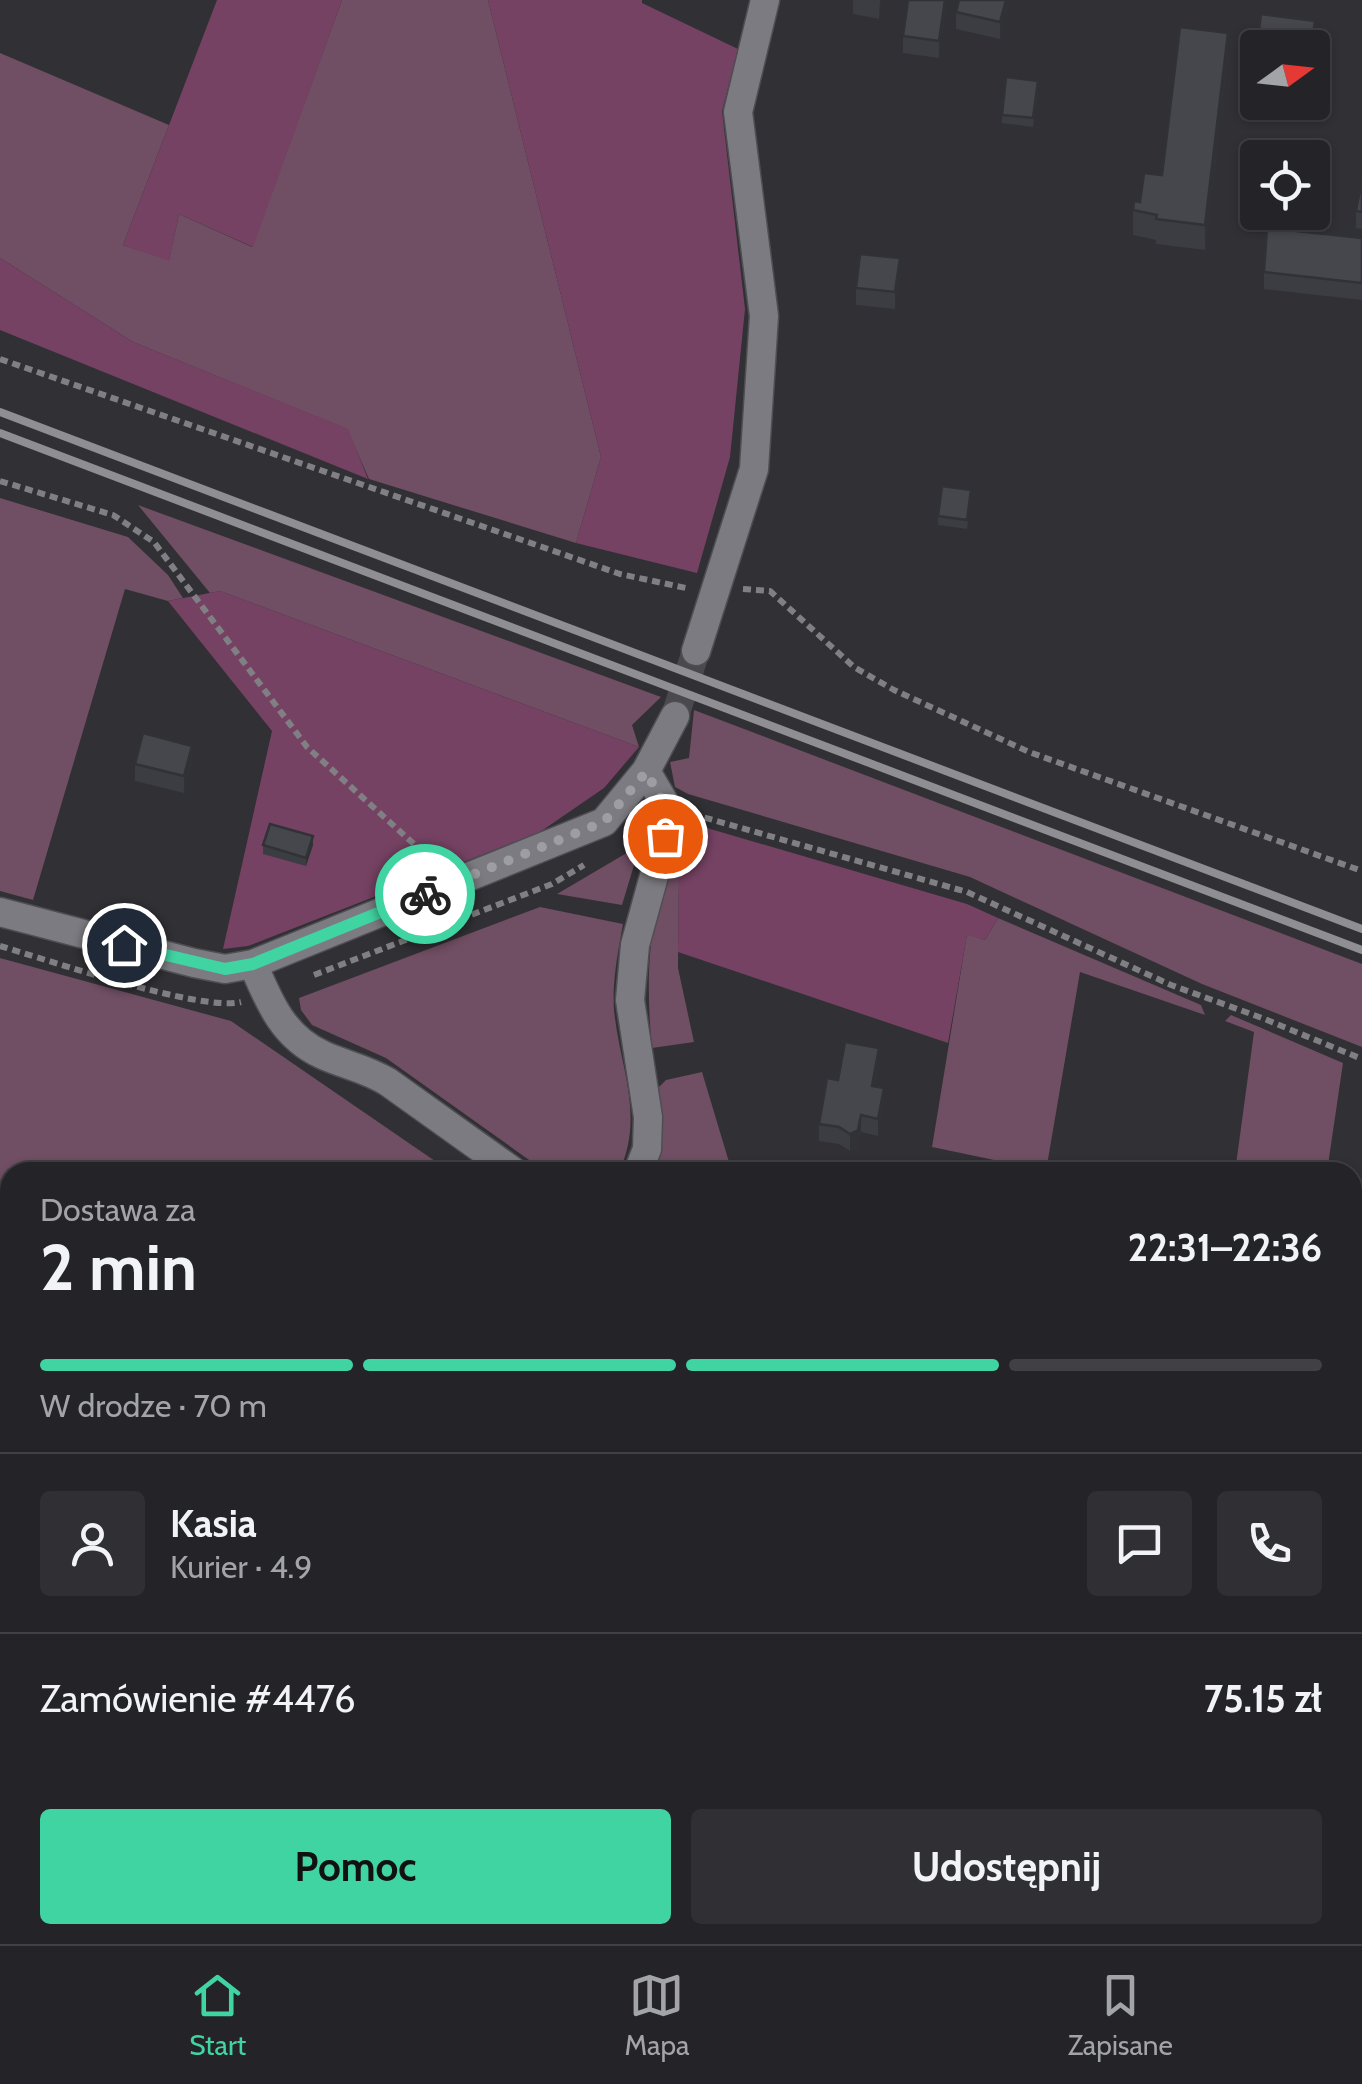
<!DOCTYPE html>
<html lang="pl">
<head>
<meta charset="utf-8">
<style>
	body { margin:0; font-family:Cabin,sans-serif; background:#303034; color:#f1f3f6; height:100vh; display:flex; flex-direction:column; font-size:38px; white-space:nowrap }
	* { box-sizing:border-box; margin:0 }
	p { font-size:32px; color:#a3a4a8 }
	.icon { flex:none; width:55px; height:55px; fill:none; stroke:currentColor; stroke-width:2; stroke-linecap:round; stroke-linejoin:round }
	.map { position:relative; flex:1; overflow:hidden }
	.details { position:absolute; left:0px; top:1162px; width:1362px; height:782px; display:flex; flex-direction:column; background:#242428; border-radius:30px 30px 0 0; box-shadow:0 2px 8px #0004,0 0 0 2px #414145 }
	.details>* { flex:none }
	.needle { width:65px; rotate:75deg }
	.fabs { position:absolute; left:1240px; top:30px; display:grid; gap:20px }
	.fabs a { display:grid; place-items:center; width:90px; height:90px; border-radius:10px; background:#242428; box-shadow:0 2px 8px #0004,0 0 0 2px #414145; font-size:50px }
	.pin { position:absolute; display:grid; place-items:center; width:85px; height:85px; color:#fff; margin:-42px; border:5px solid #fff; border-radius:50%; box-shadow:0 2px 10px #0007 }
	.courier { position:absolute; display:grid; place-items:center; width:100px; height:100px; margin:-50px; border:8px solid #40d4a2; border-radius:50%; background:#fff; color:#222; box-shadow:0 2px 12px #0007 }
	.summary em { font-style:normal; font-weight:700 }
	.summary div { display:flex; flex-direction:column-reverse }
	.summary { display:flex; align-items:center; justify-content:space-between; height:170px; padding:0 40px }
	h1 { font-size:65px; font-weight:700; line-height:75px }
	.bar { display:grid; grid-template-columns:repeat(4,1fr); gap:15px 10px; align-content:center; height:120px; padding:0 40px }
	.bar i { height:12px; border-radius:8px; background:#414145 }
	.bar .on { background:#40d4a2 }
	.bar p { grid-column:span 4 }
	.line { display:flex; align-items:center; gap:25px; padding:0 40px; border-top:2px solid #414145 }
	.line div { flex:1 }
	.round { display:grid; place-items:center; flex:none; width:105px; height:105px; border-radius:10px; background:#303034 }
	.primary-button { display:flex; gap:20px; margin-top:auto; padding:20px 40px }
	.primary-button a { flex:1; height:115px; border-radius:10px; background:#40d4a2; color:#111; font-size:40px; font-weight:700; line-height:115px; text-align:center }
	.primary-button a+a { background:#303034; color:#f1f3f6 }
	.dock { display:flex; justify-content:space-around; align-items:center; height:140px; border-top:2px solid #414145; background:#242428; font-size:28px; color:#a3a4a8 }
	.dock a { display:grid; justify-items:center; gap:5px }
	.dock .on { color:#40d4a2 }
	.map>svg:first-child { display:block }
</style>
</head>
<body>
<div class="map">
<svg width="1362" height="1944" viewBox="0 0 1362 1944">
	<rect width="100%" height="100%" fill="#303035"/>
	<path fill="#704e63" d="M342,0H488L601,457L576,543L369,479L347,429L133,342L0,258V53L169,125L123,245L169,260L179,214L252,247Z
		M0,498L128,537L168,575L183,598L168,601L125,589L33,900L0,891Z
		M138,505L661,697L632,725L639,747L220,591L210,593Z
		M694,710L1362,964V1047L1202,984L970,877L688,794L675,787L670,762L689,758Z
		M693,830L679,877L678,968L694,1042L652,1048C645,978 646,887 693,830Z
		M630,851L635,862L622,905L557,894Z
		M540,907L623,924C618,952 612,982 614,1010C620,1069 645,1115 619,1172H546L386,1058L312,1025L301,1010L299,998Z
		M998,918L1201,1005L1205,1015L1080,972L1046,1171L932,1147L967,934L985,940Z
		M0,958L231,1021L451,1172H10V1935H1352L1353,1828L1362,1835V1944H0Z
		M1231,1015L1343,1063L1327,1172H1235L1254,1032L1225,1021Z
		M702,1072L732,1172H654L662,1150L659,1087L666,1080Z"/>
	<path fill="#764263" d="M217,0H342L253,247L179,214L169,261L123,245Z
		M488,0H642V3L738,49L722,111L745,309L730,457L697,573L576,543L601,457Z
		M0,258L133,342L348,429L368,479L0,330Z
		M220,591L639,747L604,788L540,832L248,946L223,949L272,731L168,601Z
		M707,828L967,904L998,918L985,940L967,935L948,1043L678,952L679,877L693,830Z"/>
	<g fill="none" stroke-linecap="round" stroke-linejoin="round">
		<path stroke="#4a4a4e" stroke-width="28" stroke-dasharray="28 14" stroke-linecap="butt" d="M675,716L696,651"/>
		<defs>
			<path id="minor" d="M696,651L754,469L764,316L738,112L765,0
				M0,912L194,963L225,969L253,964L604,822L646,771
				M253,964C269,1002 283,1037 323,1055C345,1065 367,1069 388,1082L514,1172
				M638,1172L647,1149L648,1117L630,1000L635,945L665,836L667,807L646,771L675,716
				M1352,1782L1362,1789"/>
		</defs>
		<use href="#minor" stroke="#4e4e53" stroke-width="31"/>
		<path stroke="#808084" stroke-width="6" stroke-dasharray="8 5" stroke-linecap="butt" d="M0,359L620,574L686,588
			M0,481L113,515L154,542L307,747L415,845L422,867
			M743,589L770,591L854,667L894,690L1029,752L1362,871
			M692,814L967,892L1171,985L1262,1018L1362,1059
			M0,946C48,960 201,1012 241,1002
			M314,975L552,884L584,865
			M1352,1821L1362,1828"/>
		<use href="#minor" stroke="#7c7b81" stroke-width="28"/>
		<path stroke="#8f8f93" stroke-width="8" d="M0,412L1362,929
			M0,433L1362,950"/>
	</g>
	<path fill="#3b3d42" d="M853,0H883L879,19L853,14Z
		M946,0V10L939,58L903,53V36Z
		M959,0H1010L1000,39L956,29V12Z
		M1261,14L1315,21L1312,56V48H1258V78L1255,77V60Z
		M1228,58L1205,250L1156,244V240L1133,235V210L1162,175Z
		M1038,90L1033,127L1002,123V115Z
		M1362,179V229L1356,228V211Z
		M1362,238V300L1264,289V272Z
		M900,275L895,309L856,305V288Z
		M971,498L967,529L938,525V516Z
		M192,763L184,793L135,781V764Z
		M263,845H313L306,866L263,854Z
		M879,1065L875,1086L884,1105L878,1136L861,1132L858,1147L850,1151L839,1144L819,1141V1124L838,1080Z
		M1352,1236L1362,1238V1270L1352,1269Z
		M1352,1651L1362,1654V1699L1352,1697Z"/>
	<path fill="#303236" d="M880,0H883L879,19Z
		M945,0L946,10L939,58V41Z
		M1006,0H1010L1000,39V22Z
		M1228,33V58L1205,250V225Z
		M900,258V275L895,309V292Z
		M192,746V763L184,793V776Z
		M313,836V845L306,866V858Z
		M879,1048V1065L872,1102V1086Z
		M884,1088V1105L878,1136V1119Z
		M861,1115V1132L858,1147L850,1151V1134Z"/>
	<path fill="#45474d" stroke="#303236" stroke-width="2.5" d="M908,0H945L939,41L903,36Z
		M959,0H1006L1000,22L956,12Z
		M1261,14L1315,21L1311,48H1258V61L1255,60Z
		M1180,27L1228,33L1205,225L1156,219L1157,215L1133,210L1134,201L1140,202L1144,173L1162,175Z
		M1006,77L1038,81L1033,118L1002,115Z
		M1362,179V212L1356,211Z
		M1267,228L1362,238V283L1264,272Z
		M860,254L900,258L895,292L856,288Z
		M942,486L971,490L967,520L938,516Z
		M143,733L192,746L184,776L135,764Z
		M270,824L313,836L306,858L263,845Z
		M845,1042L879,1048L872,1086L884,1088L878,1119L861,1115L858,1130L850,1134L839,1127L819,1124L827,1078L838,1080Z
		M1352,1236L1362,1238V1253L1352,1252Z
		M1352,1651L1362,1654V1691L1352,1688Z"/>
	<g fill="none" stroke-linecap="round" stroke-linejoin="round">
		<path stroke="#9e9ea2" stroke-width="10" stroke-dasharray="0 18" d="M425,894L604,822L646,772L666,807L665,836"/>
		<path stroke="#40d4a2" stroke-width="12" d="M124,945L225,969L253,964L425,894"/>
	</g>
</svg>
<div class="fabs">
<a><svg class="needle" viewBox="-14 -14 28 28"><path d="M0-13l5 13h-10z" fill="#e53935"/><path d="M0 13l5-13h-10z" fill="#a3a4a8"/></svg></a>
<a><svg class="icon" aria-label="locate" viewBox="0 0 24 24"><circle cx="12" cy="12" r="6"/><path d="M12 2v4M12 18v4M2 12h4M18 12h4"/></svg></a>
</div>
<div class="pin" style="left:665px;top:836px;background:#ea580c"><svg class="icon" aria-label="bag" viewBox="0 0 24 24"><path d="M5 8h14l-1 12H6zM9 8a3 3 0 0 1 6 0"/></svg></div>
<div class="pin" style="left:124px;top:945px;background:#1f2937"><svg class="icon" aria-label="home" viewBox="0 0 24 24"><path d="M3 11l9-7 9 7M6 9v11h12V9"/></svg></div>
<div class="courier" style="left:425px;top:894px"><svg class="icon" aria-label="bike" viewBox="0 0 24 24"><circle cx="6" cy="16" r="4"/><circle cx="18" cy="16" r="4"/><path d="M6 16l4-8h5l3 8M10 8l3 8H6M13 5h3"/></svg></div>
<section class="details">
<div class="summary"><div><h1>2 min</h1><p>Dostawa za</p></div><em>22:31–22:36</em></div>
<div class="bar"><i class="on"></i><i class="on"></i><i class="on"></i><i></i><p>W drodze · 70 m</p></div>
<div class="line" style="height:180px"><a class="round"><svg class="icon" aria-label="person" viewBox="0 0 24 24"><circle cx="12" cy="8" r="4"/><path d="M4 21q1-7 8-7t8 7"/></svg></a><div><b>Kasia</b><p>Kurier · 4.9</p></div><a class="round"><svg class="icon" aria-label="chat" viewBox="0 0 24 24"><path d="M4 5h16v11H9l-5 4z"/></svg></a><a class="round"><svg class="icon" aria-label="phone" viewBox="0 0 24 24"><path d="M5 4h4l2 5-3 2q2 4 5 5l2-3 5 2v4C11 20 4 13 5 4z"/></svg></a></div>
<div class="line" style="height:130px"><div>Zamówienie #4476</div><b>75.15 zł</b></div>
<div class="primary-button"><a>Pomoc</a><a>Udostępnij</a></div>
</section>
</div>
<nav class="dock">
<a class="on"><svg class="icon" aria-label="home" viewBox="0 0 24 24"><path d="M3 11l9-7 9 7M6 9v11h12V9"/></svg>Start</a>
<a><svg class="icon" aria-label="map" viewBox="0 0 24 24"><path d="M3 6l6-2 6 2 6-2v14l-6 2-6-2-6 2zM9 4v14M15 6v14"/></svg>Mapa</a>
<a><svg class="icon" aria-label="saved" viewBox="0 0 24 24"><path d="M7 4h10v16l-5-4-5 4z"/></svg>Zapisane</a>
</nav>
</body>
</html>
